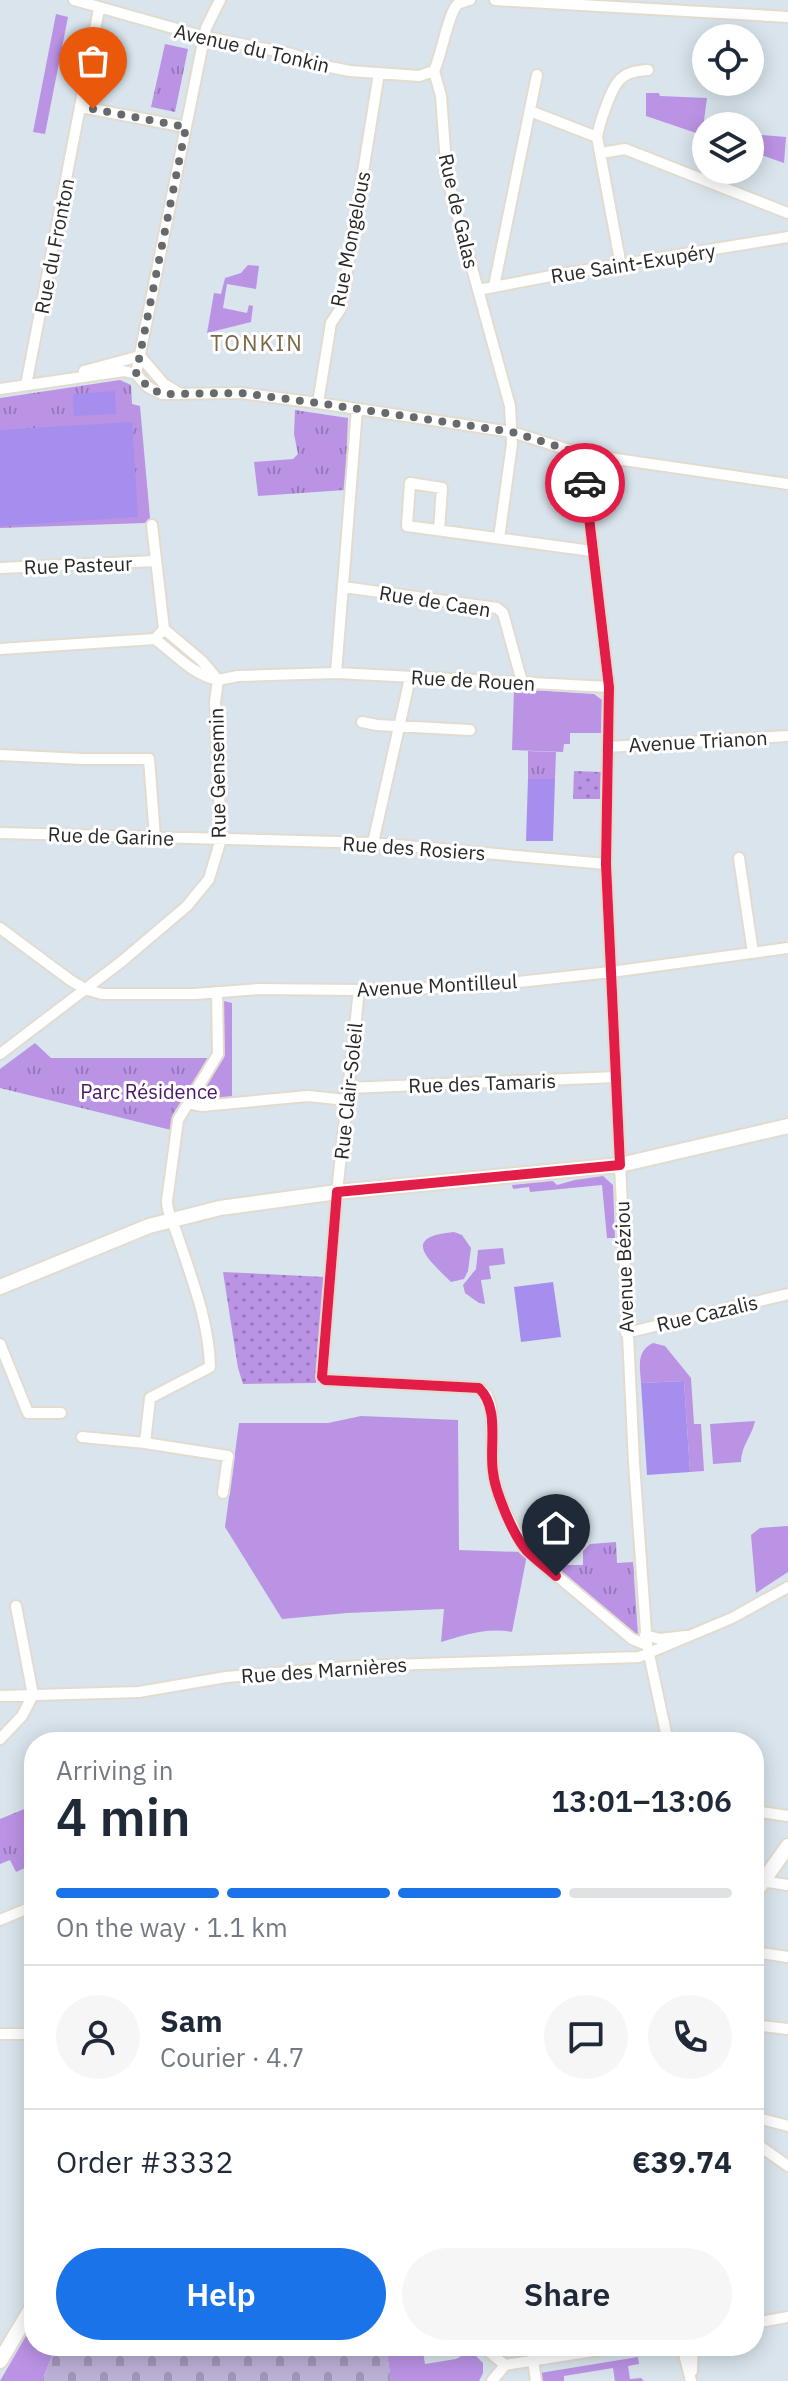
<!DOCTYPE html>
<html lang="en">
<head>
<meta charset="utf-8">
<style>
	body { margin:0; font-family:"IBM Plex Sans",sans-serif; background:#f6f6f7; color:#1f2937; height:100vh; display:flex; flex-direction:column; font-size:30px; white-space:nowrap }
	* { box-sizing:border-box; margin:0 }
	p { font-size:26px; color:#747a83 }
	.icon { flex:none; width:44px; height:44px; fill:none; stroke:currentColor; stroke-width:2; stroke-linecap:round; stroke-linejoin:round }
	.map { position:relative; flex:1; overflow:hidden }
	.panel { position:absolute; left:24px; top:1732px; width:740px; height:624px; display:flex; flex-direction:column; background:#fff; border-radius:32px; box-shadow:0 4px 20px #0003 }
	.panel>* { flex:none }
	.controls { position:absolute; left:692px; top:24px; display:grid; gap:16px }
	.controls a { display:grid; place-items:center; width:72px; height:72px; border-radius:50%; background:#fff; box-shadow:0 4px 20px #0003; font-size:40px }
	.pin { position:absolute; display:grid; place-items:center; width:68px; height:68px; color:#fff; margin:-82px -34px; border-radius:50% 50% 50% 0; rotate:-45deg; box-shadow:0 0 8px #0007 }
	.pin .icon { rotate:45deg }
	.courier { position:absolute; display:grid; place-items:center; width:80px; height:80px; margin:-40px; border:6px solid #e11d48; border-radius:50%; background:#fff; color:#222; box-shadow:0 2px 10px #0007 }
	.headline em { font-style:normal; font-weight:600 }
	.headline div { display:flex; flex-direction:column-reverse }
	.headline { display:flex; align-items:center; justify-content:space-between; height:136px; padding:0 32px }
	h1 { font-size:52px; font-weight:600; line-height:60px }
	.bar { display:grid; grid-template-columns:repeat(4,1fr); gap:12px 8px; align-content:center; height:96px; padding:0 32px }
	.bar i { height:10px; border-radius:6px; background:#e0e1e3 }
	.bar .active { background:#1a73e8 }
	.bar p { grid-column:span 4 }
	.line { display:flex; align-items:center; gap:20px; padding:0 32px; border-top:2px solid #e0e1e3 }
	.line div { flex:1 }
	.round { display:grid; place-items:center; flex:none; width:84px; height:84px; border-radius:42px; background:#f6f6f7 }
	.button { display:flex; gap:16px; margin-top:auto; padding:16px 32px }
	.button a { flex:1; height:92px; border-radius:48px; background:#1a73e8; color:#fff; font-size:32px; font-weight:600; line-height:92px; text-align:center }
	.button a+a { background:#f6f6f7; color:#1f2937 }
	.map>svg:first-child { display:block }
</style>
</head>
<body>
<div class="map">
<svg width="788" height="2381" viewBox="0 0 788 2381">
	<defs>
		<pattern id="cemetery-stones" width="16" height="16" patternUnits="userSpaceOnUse" patternTransform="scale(2)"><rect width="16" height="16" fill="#bdb0d6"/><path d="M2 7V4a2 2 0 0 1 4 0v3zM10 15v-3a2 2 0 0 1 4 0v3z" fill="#a297b8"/></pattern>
		<pattern id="park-tufts" width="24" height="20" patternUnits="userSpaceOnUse" patternTransform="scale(2)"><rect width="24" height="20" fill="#bb93e5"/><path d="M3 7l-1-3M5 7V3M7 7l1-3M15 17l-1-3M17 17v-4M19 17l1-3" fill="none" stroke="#9878ba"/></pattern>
		<pattern id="garden-dots" width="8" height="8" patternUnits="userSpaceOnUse" patternTransform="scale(2)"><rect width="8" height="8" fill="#bb93e5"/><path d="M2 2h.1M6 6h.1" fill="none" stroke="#9878ba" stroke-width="1.8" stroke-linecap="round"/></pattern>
	</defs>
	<rect width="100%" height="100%" fill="#d9e4ec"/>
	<path fill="#bb93e5" d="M56,14L68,17L45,134L33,132Z
		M646,93H659L660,96L707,98L702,135L646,116Z
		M750,134L786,137L784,163L750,151Z
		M248,265L259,266L256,289L227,284L223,308L247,313L249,305L253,306L251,322L207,333L214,293L221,294L225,278L241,273Z
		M514,689L594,694L602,700L601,733H570V744H564L563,752L512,750Z
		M224,1001L232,1003V1098L197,1100L196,1097L219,1060L221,1003Z
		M603,1176L613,1185L615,1238H607L602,1185L530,1192L529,1187L513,1189L512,1185L553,1181L557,1185L575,1180Z
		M454,1232L462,1235L471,1248L468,1271L464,1279L451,1282C428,1259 400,1237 454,1232Z
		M503,1248L505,1264L489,1266L491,1279L481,1280L485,1304L479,1303L465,1293L463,1285L476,1269L478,1250Z
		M653,1343L665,1346L691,1378L694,1424H701L704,1471L690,1472L684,1381L641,1383C640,1367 636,1351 653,1343Z
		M361,1416L458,1420L459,1550L520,1552L527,1555L512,1632C488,1627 464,1635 441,1642L444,1609L347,1613L282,1619L225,1527L239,1423H328Z
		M755,1421C752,1436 741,1446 741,1462L713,1464L710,1424Z
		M788,1526V1572L756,1593L751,1535L760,1528Z
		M34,2322V2346H56L42,2381H0Z
		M386,2346H422L425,2364L456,2359L471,2351L483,2363V2373L479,2381H391Z
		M638,2357L639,2364L628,2366L630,2379L641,2378L644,2381H615L613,2368L564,2376V2381H541L540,2373Z"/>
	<path fill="url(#cemetery-stones)" d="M56,2346H386L391,2381H42Z"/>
	<path fill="url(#park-tufts)" d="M165,44L188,49L175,112L151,107Z
		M120,380L131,385L132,404L140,406L150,518L145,523L0,528V398Z
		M295,410L348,418L345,490L258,496L254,462L293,459L298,454L294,434Z
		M528,751L556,752L555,779H528Z
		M35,1043L51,1058H209L173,1114L171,1130L0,1088V1069Z
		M616,1542L617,1563L633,1562L638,1635H635L538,1557L542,1551L558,1565H583V1551L590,1544Z
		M34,1805V1864L16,1872L10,1860L0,1864V1819Z"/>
	<path fill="url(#garden-dots)" d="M574,771L601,772L600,799H573Z
		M223,1272L325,1277L316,1383L243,1384L238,1368Z"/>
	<path fill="#a58eed" d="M115,391L116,414L74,416L73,394Z
		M132,422L138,517L0,526V430Z
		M528,779H555L553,841H526Z
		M553,1282L561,1337L521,1342L514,1287Z
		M684,1381L690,1472L647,1475L641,1383Z"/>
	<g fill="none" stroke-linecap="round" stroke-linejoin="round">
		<defs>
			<path id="street" d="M74,0L205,37L292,54L320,65L350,71L419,76L434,71
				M470,0C469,0 459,3 458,4C449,10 441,57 434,71L441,96L445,150L450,188L510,406L512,444L499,538
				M495,0L788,17
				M81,107L186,127
				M530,111L597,137
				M601,153L625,149L788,213
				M621,266L597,137C599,125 610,91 618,82C625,72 637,71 648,70
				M494,286L537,75
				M478,290L556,275L788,237
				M140,356L164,384L181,394
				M84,371L140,356
				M136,374L206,28L220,0
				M26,385L99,9
				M0,389L124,371L136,374L148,387L162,394L241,393L318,403L512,432L582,454L788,484
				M318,403L331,323L341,308L379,73
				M582,454L609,687L606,864L634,1463L647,1645L668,1742
				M152,525L164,629
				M439,530L442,488L410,483L407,526L592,551
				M0,568L156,561
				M343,587L497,608L503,613L522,682
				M164,629L202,661L218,680
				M155,639C175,654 193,675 218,680
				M0,649L155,639L164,629
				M336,673L609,687
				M362,722L377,725L470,730
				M608,747L788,736
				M0,755L83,759H149L155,837
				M0,833L373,843L606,864
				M373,843L410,678
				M739,858L753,953
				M0,928L70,980L85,989L102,994H195L258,989L359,990L472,987L611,972L788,948
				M359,990L337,1192L322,1377L325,1380L479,1388L487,1395L491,1407L493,1475L501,1503L525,1549L632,1639L647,1645
				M0,1054L121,962L187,906L209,879L221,839L215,702L218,680L238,676L336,673L357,409
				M348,1088L616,1077
				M188,1103L202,1106L308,1096L346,1100
				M626,1333L788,1294
				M0,1344L28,1413H61
				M82,1437L145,1443L150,1398L210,1367C209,1322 192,1279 178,1237C174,1224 167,1214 167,1201L178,1120L218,1054L217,992
				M145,1443L228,1456L223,1493
				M16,1606L33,1695
				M645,1635L660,1639L686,1636
				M0,1696L139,1692L226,1677L358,1666L639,1657L732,1618L788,1587
				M0,1739L22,1716L33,1695
				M754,1811L788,1816
				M754,1880L788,1885
				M0,1920L34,1906
				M754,1952L788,1957
				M754,2025L788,2029
				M0,2034H34
				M754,2117L788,2126
				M754,2142L788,2166
				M754,2323L788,2317
				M482,2346L505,2365
				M682,2346L691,2381
				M533,2360L536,2381
				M505,2365L625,2346
				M692,2371L693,2346
				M492,2381L505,2365"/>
			<path id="secondary" d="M0,1287L149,1226L220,1208L337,1192L620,1165L788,1126
				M754,1894L788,1846
				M0,2361L34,2304"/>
		</defs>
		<use href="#street" stroke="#e2dbcf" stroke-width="14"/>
		<use href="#secondary" stroke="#e2dbcf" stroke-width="18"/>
		<use href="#street" stroke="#fff" stroke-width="10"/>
		<use href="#secondary" stroke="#fff" stroke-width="14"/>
	</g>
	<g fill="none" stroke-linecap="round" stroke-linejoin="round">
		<path stroke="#666a6d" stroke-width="8" stroke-dasharray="0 14.4" d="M93,109L186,127L136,374L148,387L162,394L241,393L318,403L512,432L582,454L585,483"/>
		<path stroke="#e11d48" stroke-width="10" d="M556,1576C547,1568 536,1560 527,1551C514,1537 495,1492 493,1472C489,1445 500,1408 479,1388L325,1380L322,1377L337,1192L620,1165L606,864L609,687L585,483"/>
	</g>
	<g text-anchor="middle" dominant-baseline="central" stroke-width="6" stroke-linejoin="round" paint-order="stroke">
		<g font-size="20" fill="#282828" stroke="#fff">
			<text transform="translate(252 48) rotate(13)">Avenue du Tonkin</text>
			<text transform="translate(459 211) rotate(77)">Rue de Galas</text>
			<text transform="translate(350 239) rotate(-79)">Rue Mongelous</text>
			<text transform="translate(54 246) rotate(-79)">Rue du Fronton</text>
			<text transform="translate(633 263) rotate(-9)">Rue Saint-Exupéry</text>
			<text transform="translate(78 565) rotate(-2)">Rue Pasteur</text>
			<text transform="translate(435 601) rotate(9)">Rue de Caen</text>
			<text transform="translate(473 680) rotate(3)">Rue de Rouen</text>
			<text transform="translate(698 741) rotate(-3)">Avenue Trianon</text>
			<text transform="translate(217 773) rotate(-91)">Rue Gensemin</text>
			<text transform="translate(111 836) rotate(2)">Rue de Garine</text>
			<text transform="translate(414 848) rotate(4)">Rue des Rosiers</text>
			<text transform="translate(437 985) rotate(-3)">Avenue Montilleul</text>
			<text transform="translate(482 1083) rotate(-2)">Rue des Tamaris</text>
			<text transform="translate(348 1091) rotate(-84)">Rue Clair-Soleil</text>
			<text transform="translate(624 1267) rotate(-92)">Avenue Béziou</text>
			<text transform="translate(707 1313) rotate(-13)">Rue Cazalis</text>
			<text transform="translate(324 1670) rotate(-4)">Rue des Marnières</text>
		</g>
		<g font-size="20" fill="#481668" stroke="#fff">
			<text x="149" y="1091">Parc Résidence</text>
		</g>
		<g font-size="22" letter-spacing="2" fill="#7b6847" stroke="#fff">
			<text x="257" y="342">TONKIN</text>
		</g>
	</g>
</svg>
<div class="controls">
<a><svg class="icon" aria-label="locate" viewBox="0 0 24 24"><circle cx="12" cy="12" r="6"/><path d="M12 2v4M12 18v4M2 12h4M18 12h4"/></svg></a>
<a><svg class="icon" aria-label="layers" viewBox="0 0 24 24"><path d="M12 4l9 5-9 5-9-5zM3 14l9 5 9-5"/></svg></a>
</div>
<div class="pin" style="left:93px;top:109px;background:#ea580c"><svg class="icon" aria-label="bag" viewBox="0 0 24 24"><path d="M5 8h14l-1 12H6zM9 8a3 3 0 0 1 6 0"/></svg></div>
<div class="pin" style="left:556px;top:1576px;background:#1f2937"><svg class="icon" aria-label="home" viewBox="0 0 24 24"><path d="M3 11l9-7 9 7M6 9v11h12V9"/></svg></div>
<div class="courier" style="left:585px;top:483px"><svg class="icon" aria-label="car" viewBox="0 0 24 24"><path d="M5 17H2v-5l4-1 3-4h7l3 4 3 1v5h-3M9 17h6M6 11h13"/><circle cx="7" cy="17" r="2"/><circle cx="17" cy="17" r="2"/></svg></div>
<section class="panel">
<div class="headline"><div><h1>4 min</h1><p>Arriving in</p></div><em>13:01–13:06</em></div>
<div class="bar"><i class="active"></i><i class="active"></i><i class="active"></i><i></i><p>On the way · 1.1 km</p></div>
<div class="line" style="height:144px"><a class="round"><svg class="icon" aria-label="person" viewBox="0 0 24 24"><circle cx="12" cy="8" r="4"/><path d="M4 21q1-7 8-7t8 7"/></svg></a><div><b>Sam</b><p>Courier · 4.7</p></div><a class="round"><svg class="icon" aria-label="chat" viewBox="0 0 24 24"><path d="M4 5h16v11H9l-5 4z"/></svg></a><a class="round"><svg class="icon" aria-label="phone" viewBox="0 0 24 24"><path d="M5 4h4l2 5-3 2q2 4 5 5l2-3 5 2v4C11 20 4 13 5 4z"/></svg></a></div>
<div class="line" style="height:104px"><div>Order #3332</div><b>€39.74</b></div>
<div class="button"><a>Help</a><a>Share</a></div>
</section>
</div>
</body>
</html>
